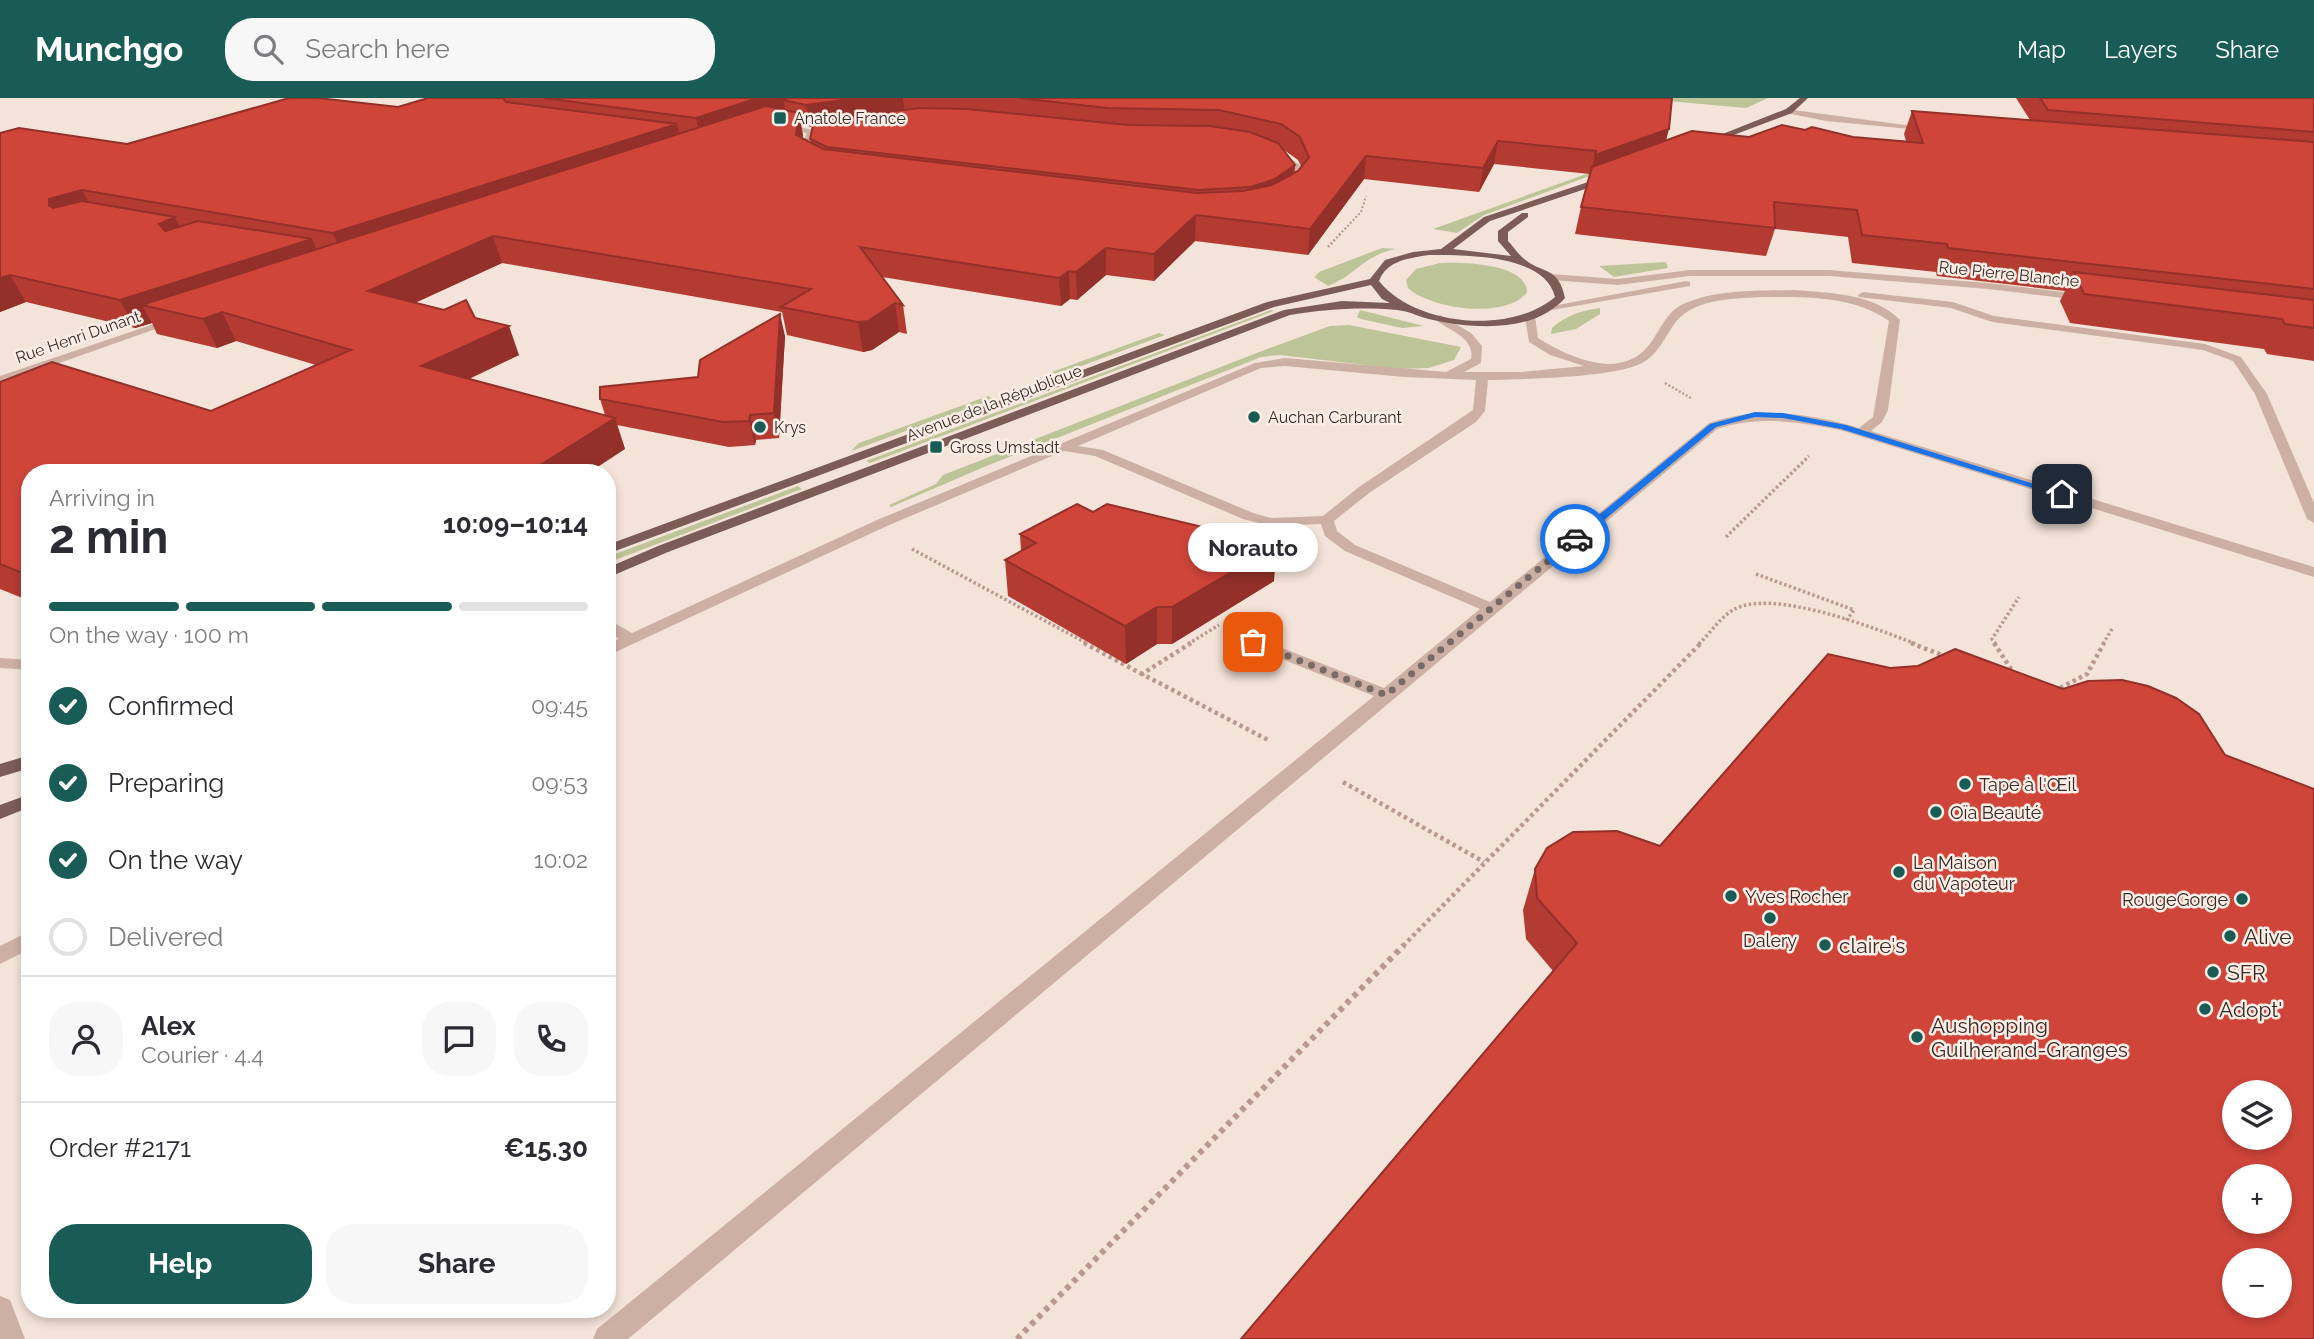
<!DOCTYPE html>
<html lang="en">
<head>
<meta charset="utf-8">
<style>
	body { margin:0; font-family:Raleway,sans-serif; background:#f7f7f7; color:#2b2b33; height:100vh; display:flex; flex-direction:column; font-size:26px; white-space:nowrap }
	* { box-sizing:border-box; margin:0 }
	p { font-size:23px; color:#7c7c81 }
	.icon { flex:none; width:38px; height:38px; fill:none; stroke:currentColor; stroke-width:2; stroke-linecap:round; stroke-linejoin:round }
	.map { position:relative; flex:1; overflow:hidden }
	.details { position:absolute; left:21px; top:366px; width:595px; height:854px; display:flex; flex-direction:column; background:#fff; border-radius:28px; box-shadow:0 4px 10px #0003 }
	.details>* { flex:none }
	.buttons { position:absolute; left:2222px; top:982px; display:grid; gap:14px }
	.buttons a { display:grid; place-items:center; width:70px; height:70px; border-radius:50%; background:#fff; box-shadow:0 4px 10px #0003; font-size:35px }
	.pin { position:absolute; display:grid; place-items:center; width:60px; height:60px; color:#fff; margin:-30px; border-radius:14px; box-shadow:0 4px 10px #0006 }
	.courier { position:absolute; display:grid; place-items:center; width:70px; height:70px; margin:-35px; border:5px solid #1a73e8; border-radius:50%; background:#fff; color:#222; box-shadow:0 2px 9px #0007 }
	.bubble { position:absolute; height:49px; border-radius:24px; background:#fff; box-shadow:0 4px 10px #0003; font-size:23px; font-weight:700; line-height:49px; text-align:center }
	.overview em { font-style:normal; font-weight:700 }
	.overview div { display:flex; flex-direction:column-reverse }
	.overview { display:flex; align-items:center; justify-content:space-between; height:119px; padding:0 28px }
	h1 { font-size:46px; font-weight:700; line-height:52px }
	.bar { display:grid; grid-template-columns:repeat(4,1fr); gap:10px 7px; align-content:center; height:84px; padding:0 28px }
	.bar i { height:9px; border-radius:5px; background:#e1e1e2 }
	.bar .selected { background:#185c55 }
	.bar p { grid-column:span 4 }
	.line { display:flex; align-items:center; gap:18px; padding:0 28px; border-top:2px solid #e1e1e2 }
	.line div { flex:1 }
	.round { display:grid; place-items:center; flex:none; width:74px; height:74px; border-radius:28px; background:#f7f7f7 }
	ol { padding:0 28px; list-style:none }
	li { display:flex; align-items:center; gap:21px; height:77px }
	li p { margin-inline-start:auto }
	li .icon { padding:7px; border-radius:50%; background:#185c55; color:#fff; stroke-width:4 }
	li:last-child { color:#7c7c81 }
	li i { width:38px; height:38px; border:4px solid #e1e1e2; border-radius:50% }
	.button { display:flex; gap:14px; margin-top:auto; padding:14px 28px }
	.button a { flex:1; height:80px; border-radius:28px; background:#185c55; color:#fff; font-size:28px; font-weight:700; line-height:80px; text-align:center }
	.button a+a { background:#f7f7f7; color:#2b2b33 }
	header { display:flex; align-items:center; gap:42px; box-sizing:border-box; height:98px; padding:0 35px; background:#185c55; color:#fff }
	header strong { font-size:33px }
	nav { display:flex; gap:38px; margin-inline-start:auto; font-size:24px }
	.search { width:490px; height:63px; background:#f7f7f7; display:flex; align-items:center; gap:18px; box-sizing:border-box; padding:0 24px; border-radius:28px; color:#7c7c81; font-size:26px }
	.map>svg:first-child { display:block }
</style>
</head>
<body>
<header>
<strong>Munchgo</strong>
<div class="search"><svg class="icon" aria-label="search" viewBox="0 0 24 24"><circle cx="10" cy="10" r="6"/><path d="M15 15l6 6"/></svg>Search here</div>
<nav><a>Map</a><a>Layers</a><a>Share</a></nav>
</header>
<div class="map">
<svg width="2314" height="1241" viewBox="0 0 2314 1241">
	<rect width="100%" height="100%" fill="#f4e3d9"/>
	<path fill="#bdc498" d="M1634,0H1768L1746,10Z
		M1642,56L1647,57L1484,117L1457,135L1433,131Z
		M1382,150L1396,151C1364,157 1356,177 1328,188L1314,179L1319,174Z
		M1666,164L1668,170L1614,179L1599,168Z
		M1440,165C1462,164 1526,165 1527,194C1508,222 1430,211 1408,190L1406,182L1416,171Z
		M1600,210V216L1576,231L1551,236L1552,230C1565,218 1583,212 1600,210Z
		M1271,212L1274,213L870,365L866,363Z
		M1360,212L1424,228L1402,230L1361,221L1357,219Z
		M1349,227L1461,249L1454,262L1429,270L1400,271L1280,257L1261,259L984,369L891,409L889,407L936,386L943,377L1267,251L1330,228Z
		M1159,235L1165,237L1057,277L1052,274Z
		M988,298L994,301L851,353L859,345Z
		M798,388L802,391L607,465V459Z"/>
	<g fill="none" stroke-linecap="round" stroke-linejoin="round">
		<path stroke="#b9998e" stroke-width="2" stroke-dasharray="2 2" stroke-linecap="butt" d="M1339,137L1361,114L1366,98"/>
		<path stroke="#b9998e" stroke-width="2.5" stroke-dasharray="2 2" stroke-linecap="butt" d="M1328,149L1341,135
			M1665,285L1691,300"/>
		<path stroke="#b9998e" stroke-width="3.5" stroke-dasharray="2.5 2.5" stroke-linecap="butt" d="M1726,439L1809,358
			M912,451L1088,546
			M1756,476L1854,512L1846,523
			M1188,546L1219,527
			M1699,546C1709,536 1721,519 1733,512C1771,489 1877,531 1916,546
			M1996,546L1992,541L2019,499
			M2103,546L2112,531"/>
		<path stroke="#b9998e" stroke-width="4.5" stroke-dasharray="3.5 3.5" stroke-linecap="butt" d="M1084,545L1142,576
			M1191,545L1142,576L1270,643
			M1911,545L1947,559
			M1994,545L2015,577
			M2054,593L2087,576L2104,545
			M1343,684L1484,764
			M1403,848L1701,545"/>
		<path stroke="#b9998e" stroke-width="6" stroke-dasharray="5 5" stroke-linecap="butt" d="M1017,1241L1404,847"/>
		<path fill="#cdb0a4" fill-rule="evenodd" d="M1794,192C1829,195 1874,195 1900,222L1888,312L1882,324L1871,333L2314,469V479L1840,332C1799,324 1759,317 1717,331L628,1241H593L597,1231L1374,598L1247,547L1245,544L1247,541H1259L1384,590L1480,511L1345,453L1325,438L1321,426L1271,428L1243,421L1095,358L1064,353L887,428L607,558V547L619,541L607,533V521L632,535L877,422L1255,265L1285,260L1446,274L1471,261C1475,240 1450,233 1436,222L1435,220L1440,217L1471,235L1482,248L1481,265L1464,274H1522L1584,268L1550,257L1529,244L1525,219L1530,216L1535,219L1538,240C1570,260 1621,283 1649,247C1660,233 1666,214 1683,206C1717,191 1758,193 1794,192ZM1761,199C1804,199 1853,197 1889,223L1873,319L1859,330C1810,315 1758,308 1709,325L1490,504L1355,447L1337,433L1334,423L1369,395L1476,324L1485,313L1488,282C1522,281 1614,280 1642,265C1657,257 1664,241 1673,228C1691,200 1732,201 1761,199ZM1285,268L1404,279L1476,282L1473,312L1359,389L1323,418L1271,420L1253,415L1103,352L1078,348L1261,270Z
			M1863,194L1953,204L1994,218L2205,246L2241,259L2267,296L2314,405V425L2307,421L2255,296L2233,263L2203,252L1992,224L1951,210L1859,199L1858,197Z
			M0,560L30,562V572L0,570Z
			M30,833V851L0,866V848Z
			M0,1198L10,1202L25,1241H0Z"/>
		<path fill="#cdb0a4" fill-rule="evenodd" d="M1786,11L1935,31L1931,33L1826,23L1786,15Z
			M776,24L813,32L810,58L816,66H810L802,59L806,35L776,28Z
			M1270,51H1276L1300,67L1305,84L1297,94L1290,92L1297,84L1292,68L1270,55Z
			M1690,172H1829L1988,185L2087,197L2092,200L2087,203L1988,191L1829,178H1690L1618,187L1550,182L1545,179L1550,176L1618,181Z
			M1686,183L1690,184V188L1552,212L1547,209Z
			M172,220L181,222L0,286V278Z"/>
		<path fill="#7b5c56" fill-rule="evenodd" d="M1800,0H1808L1792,15L1707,47L1700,45L1786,11Z
			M1606,78L1609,83L1490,123L1453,151L1511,158L1498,143V133L1522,115H1528V119L1508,134V143C1513,148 1517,155 1523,160C1542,177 1558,167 1565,200C1534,235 1475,231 1433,222C1421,220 1410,213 1397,212C1360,209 1327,211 1290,217L668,454L607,480V470L658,448L1284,212L1342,203L1390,205L1382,201L1371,187L1274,209L607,456V447L1267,204L1370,181L1385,162L1413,154L1441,151L1484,119ZM1429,157C1465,157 1545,156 1555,199C1511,237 1415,228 1379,183C1387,162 1410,160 1429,157Z
			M30,657V670L0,679V666Z
			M30,696V709L0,721V707Z"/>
	</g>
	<path fill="#b33b32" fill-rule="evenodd" d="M428,0H1672L1666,43L1749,39L1805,32L1853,39L1906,43L1904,36L1912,13L2030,22L2016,0H2314V263L2267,256L2264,251L2070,225L2060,203L2065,193L1937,178L1936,174L1852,165L1848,139L1775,131L1766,158L1575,136L1581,109L1590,76L1494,66L1479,94L1364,81L1308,157L1195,143L1154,183L1106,177L1077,202L1070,201L1061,208L882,179L903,207L907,236L899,234L872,252L863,254L787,237L782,214L502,165L415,205L475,220L519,257L469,281L605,317L600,301L698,279L785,238L779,340L756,342L755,347L729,349L617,327L625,351L30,374V503L0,491V284L211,313L316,267L236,243L217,250L157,236L152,225L135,230L26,204L0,214V35L127,46L398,9ZM801,27L813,29L810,41L811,45L803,40ZM1284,52L1298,62L1301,68L1298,73L1294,74L1295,67Z
		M1093,414L1274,483L1172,546H1157L1126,566L1008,498L1005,462L1021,453L1020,436Z
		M1660,748L1553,873L1526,841L1523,812L1535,771Z"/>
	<path fill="#923029" d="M758,0H828L783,2L786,14L701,42L696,20Z
		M858,0H903L905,15L810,29L806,7Z
		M799,15L803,37L800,60L796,37Z
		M677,26L682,48L344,161L333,135Z
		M1669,31L1663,54L1590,81L1595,57Z
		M1498,43L1494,66L1479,94L1483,70Z
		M1366,58L1364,81L1308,157L1310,131Z
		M1295,67L1294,83L1250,106L1251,89Z
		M82,92L95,117L63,126L49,108V101Z
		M1196,117L1195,143L1154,183V156Z
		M175,119L188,145L172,152L159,126Z
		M493,138L502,165L379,221L368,193Z
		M312,141L323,168L142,207L152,225L135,230L120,202Z
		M1106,150V177L1077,202L1076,174Z
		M1069,173L1070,201L1061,208L1059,180Z
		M10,177L26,204L0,214V180Z
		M895,205L899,234L872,252L863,254L858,224Z
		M222,214L236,243L217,250L203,221Z
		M780,216L785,238L779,340L774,315Z
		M509,228L519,257L432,298L421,268Z
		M750,317L756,342L755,347L749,323Z
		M615,320L625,351L590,374H529Z
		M1277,447L1274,483L1172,546V509Z
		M1157,509V546L1126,566L1125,528Z"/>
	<path fill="#d0453a" stroke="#923029" stroke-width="2" fill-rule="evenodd" d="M289,0H318L398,9L428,0H503L506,4L677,26L333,135L82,92L49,101V108L53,110L82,103L175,119L159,126L165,133L198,123L312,141L120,202L10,177L0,180V35L19,30L127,46Z
		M544,0H758L696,20Z
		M788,0H858L806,7L783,2Z
		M1019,0H1672L1669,31L1595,57L1596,53L1498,43L1483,70L1366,58L1310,131L1196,117L1154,156L1106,150L1076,174L1069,173L1059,180L860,149L903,207L895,205L868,223L858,224L781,209L811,191L493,138L368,193L444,212L466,202L475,220L509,228L421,268L615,320L529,374H30V478L0,466V284L52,264L211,313L351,252L222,214L203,221L142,207L766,8L799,15L796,37L823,51L1197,95L1243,93L1272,87L1298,73L1309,59L1300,39L1281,26L1219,12L1107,10Z
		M2040,0H2314V34L2048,12Z
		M920,10L967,11L1128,27L1210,28L1250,34L1278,45L1295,67L1275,81L1251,89L1198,92L827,49L810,41L814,23Z
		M1912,13L2314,44V191L1948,150L1947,146L1862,137L1857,112L1774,104L1775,130L1581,109L1592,69L1692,33L1749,39L1782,27L1805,32L1812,29L1853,39L1923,45Z
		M2074,174L2314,202V230L2285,226L2282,221L2084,196Z
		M780,216L774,315L750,317L749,323L723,324L600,301V289L698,279L700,262Z
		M1077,406L1093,414L1107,406L1277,447L1172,509H1157L1125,528L1005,462L1036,445L1020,436Z
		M1955,551L2063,591L2088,583L2122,582L2148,588L2176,600L2199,616L2225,657L2314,691V1241H1241L1577,845L1537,800L1535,771L1547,750L1573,734L1617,733L1660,748L1828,556L1890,570L1918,568ZM2235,994H2280V1040H2235ZM2235,1078H2280V1124H2235ZM2235,1162H2280V1208H2235Z"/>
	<path fill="#1a73e8" d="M1755,314L1783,315L1846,327L2066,396L2058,398L1841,331L1783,320L1755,319L1716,329L1579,443H1572V439L1710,326Z"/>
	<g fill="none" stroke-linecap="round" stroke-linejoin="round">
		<path stroke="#796a65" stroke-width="7" stroke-dasharray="0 12.6" d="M1253,544L1386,597L1575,441"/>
	</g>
	<g fill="#185c55" stroke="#fbeee6" stroke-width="2.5">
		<rect x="773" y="13" width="14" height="14" rx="3.5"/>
		<circle cx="1254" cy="319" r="7"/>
		<circle cx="760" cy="329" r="7"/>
		<rect x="929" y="342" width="14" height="14" rx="3.5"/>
		<circle cx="1965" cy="686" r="7"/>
		<circle cx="1936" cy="714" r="7"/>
		<circle cx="1899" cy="774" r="7"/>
		<circle cx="1731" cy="798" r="7"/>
		<circle cx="2242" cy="801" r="7"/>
		<circle cx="1770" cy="820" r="7"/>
		<circle cx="2230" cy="838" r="7"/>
		<circle cx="1825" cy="847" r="7"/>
		<circle cx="2213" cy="874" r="7"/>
		<circle cx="2205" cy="911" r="7"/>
		<circle cx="1917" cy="939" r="7"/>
	</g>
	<g text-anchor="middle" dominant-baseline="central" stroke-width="5" stroke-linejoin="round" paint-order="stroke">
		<g font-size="16" fill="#372926" stroke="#fbeee6" text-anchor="start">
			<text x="794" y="20">Anatole France</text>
			<text x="1268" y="319">Auchan Carburant</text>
			<text x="774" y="329">Krys</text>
			<text x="950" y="349">Gross Umstadt</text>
		</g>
		<g font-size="16" fill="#372926" stroke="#fbeee6">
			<text transform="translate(2009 176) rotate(6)">Rue Pierre Blanche</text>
			<text transform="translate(78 239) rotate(-19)">Rue Henri Dunant</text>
			<text transform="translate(994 305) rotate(-21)">Avenue de la République</text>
		</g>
		<g font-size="18" fill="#372926" stroke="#fbeee6" text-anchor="start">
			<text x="1979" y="686">Tape à l'Œil</text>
			<text x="1950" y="714">Oïa Beauté</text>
			<text x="1913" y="764">La Maison<tspan x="1913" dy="21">du Vapoteur</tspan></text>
			<text x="1745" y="798">Yves Rocher</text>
			<text x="2228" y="801" text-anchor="end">RougeGorge</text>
			<text x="1770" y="842" text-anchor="middle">Dalery</text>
		</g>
		<g font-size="21" fill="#372926" stroke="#fbeee6" text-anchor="start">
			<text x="2244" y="838">Alive</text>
			<text x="1839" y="847">claire's</text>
			<text x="2227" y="874">SFR</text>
			<text x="2219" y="911">Adopt'</text>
			<text x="1931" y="927">Aushopping<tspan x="1931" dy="24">Guilherand-Granges</tspan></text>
		</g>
	</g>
</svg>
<div class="buttons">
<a><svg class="icon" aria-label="layers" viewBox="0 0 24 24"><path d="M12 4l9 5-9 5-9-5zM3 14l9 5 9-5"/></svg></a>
<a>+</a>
<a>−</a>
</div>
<div class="pin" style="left:1253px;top:544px;background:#ea580c"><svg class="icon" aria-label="bag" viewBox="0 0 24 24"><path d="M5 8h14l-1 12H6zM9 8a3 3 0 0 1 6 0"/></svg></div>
<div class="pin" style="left:2062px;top:396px;background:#1f2937"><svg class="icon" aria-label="home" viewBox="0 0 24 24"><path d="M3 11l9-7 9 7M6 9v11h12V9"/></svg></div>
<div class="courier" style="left:1575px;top:441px"><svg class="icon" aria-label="car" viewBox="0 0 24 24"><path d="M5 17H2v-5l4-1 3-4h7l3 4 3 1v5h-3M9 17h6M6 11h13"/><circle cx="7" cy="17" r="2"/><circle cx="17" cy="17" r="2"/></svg></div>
<div class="bubble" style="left:1188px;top:425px;width:130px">Norauto</div>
<section class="details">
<div class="overview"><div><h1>2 min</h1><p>Arriving in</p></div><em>10:09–10:14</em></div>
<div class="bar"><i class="selected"></i><i class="selected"></i><i class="selected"></i><i></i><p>On the way · 100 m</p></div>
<ol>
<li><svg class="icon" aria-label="check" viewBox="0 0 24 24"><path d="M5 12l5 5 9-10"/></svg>Confirmed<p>09:45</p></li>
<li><svg class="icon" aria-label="check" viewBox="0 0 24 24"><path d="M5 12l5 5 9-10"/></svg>Preparing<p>09:53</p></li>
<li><svg class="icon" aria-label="check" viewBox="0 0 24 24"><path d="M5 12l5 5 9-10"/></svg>On the way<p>10:02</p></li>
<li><i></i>Delivered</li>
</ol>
<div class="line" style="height:126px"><a class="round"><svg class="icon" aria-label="person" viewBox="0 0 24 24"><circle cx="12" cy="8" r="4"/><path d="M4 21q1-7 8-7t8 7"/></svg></a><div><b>Alex</b><p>Courier · 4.4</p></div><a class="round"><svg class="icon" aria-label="chat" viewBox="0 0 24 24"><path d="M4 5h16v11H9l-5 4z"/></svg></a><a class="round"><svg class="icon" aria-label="phone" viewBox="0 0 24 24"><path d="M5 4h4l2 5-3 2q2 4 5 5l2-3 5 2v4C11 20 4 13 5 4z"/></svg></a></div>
<div class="line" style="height:91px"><div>Order #2171</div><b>€15.30</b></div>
<div class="button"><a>Help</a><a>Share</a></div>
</section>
</div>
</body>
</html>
